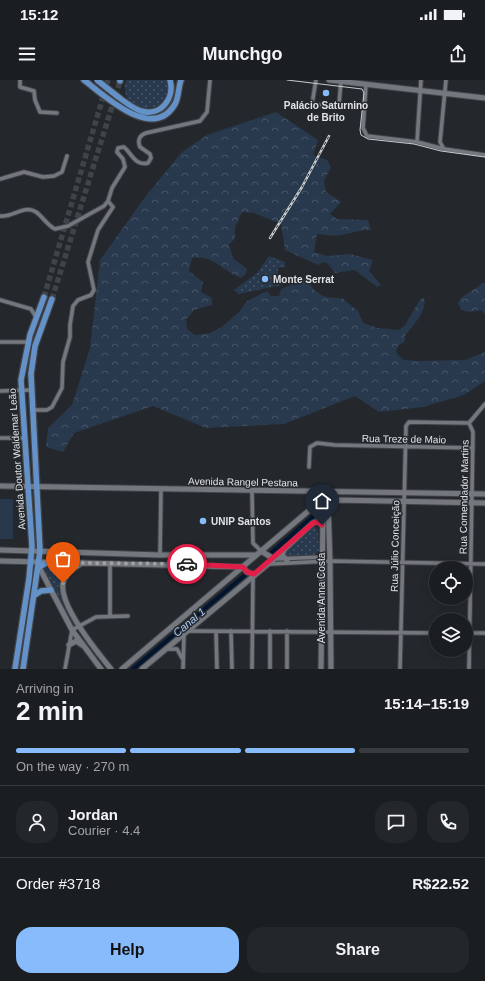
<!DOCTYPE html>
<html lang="en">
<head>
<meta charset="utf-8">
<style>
	body { margin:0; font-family:Helvetica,sans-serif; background:#24272a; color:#f1f3f6; height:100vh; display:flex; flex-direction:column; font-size:15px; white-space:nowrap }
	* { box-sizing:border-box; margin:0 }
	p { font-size:13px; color:#a0a2a5 }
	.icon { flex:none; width:22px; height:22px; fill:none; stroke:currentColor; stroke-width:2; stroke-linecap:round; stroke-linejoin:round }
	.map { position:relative; height:589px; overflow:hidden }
	.drawer { display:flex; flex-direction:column; background:#1b1e21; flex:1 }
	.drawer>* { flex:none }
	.controls { position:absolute; left:429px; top:481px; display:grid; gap:8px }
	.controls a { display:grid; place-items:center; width:44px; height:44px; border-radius:50%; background:#1b1e21; box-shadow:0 2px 10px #0003,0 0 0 1px #393c3f; font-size:20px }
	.pin { position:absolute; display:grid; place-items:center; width:34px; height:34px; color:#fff; margin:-41px -17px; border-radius:50% 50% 50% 0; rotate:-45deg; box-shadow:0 0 4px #0007 }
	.pin .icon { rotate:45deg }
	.courier { position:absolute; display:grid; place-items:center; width:40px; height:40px; margin:-20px; border:3px solid #e11d48; border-radius:50%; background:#fff; color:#222; box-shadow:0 1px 5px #0007 }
	.overview em { font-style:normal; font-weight:600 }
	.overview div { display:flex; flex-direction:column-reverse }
	.overview { display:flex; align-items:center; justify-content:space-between; height:68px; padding:0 16px }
	h1 { font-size:26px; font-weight:600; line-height:30px }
	.bar { display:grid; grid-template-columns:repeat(4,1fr); gap:6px 4px; align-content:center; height:48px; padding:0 16px }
	.bar i { height:5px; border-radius:3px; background:#393c3f }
	.bar .on { background:#88bbfc }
	.bar p { grid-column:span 4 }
	.line { display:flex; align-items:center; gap:10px; padding:0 16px; border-top:1px solid #393c3f }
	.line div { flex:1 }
	.round { display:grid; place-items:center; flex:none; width:42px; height:42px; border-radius:16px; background:#24272a }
	.primary-button { display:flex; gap:8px; margin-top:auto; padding:8px 16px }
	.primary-button a { flex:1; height:46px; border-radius:16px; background:#88bbfc; color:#111; font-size:16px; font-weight:600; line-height:46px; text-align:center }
	.primary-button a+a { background:#24272a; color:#f1f3f6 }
	.status { display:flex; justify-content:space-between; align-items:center; height:28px; padding:0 20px; background:#1b1e21; direction:ltr }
	.status svg { height:11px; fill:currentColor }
	header { display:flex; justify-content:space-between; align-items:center; height:52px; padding:0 16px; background:#1b1e21; font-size:18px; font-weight:600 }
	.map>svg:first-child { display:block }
</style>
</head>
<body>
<div class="status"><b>15:12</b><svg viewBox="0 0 49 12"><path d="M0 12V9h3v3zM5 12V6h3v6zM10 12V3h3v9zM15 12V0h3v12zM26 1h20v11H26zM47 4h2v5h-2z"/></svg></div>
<header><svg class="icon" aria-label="menu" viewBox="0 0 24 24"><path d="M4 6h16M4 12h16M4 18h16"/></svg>Munchgo<svg class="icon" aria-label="share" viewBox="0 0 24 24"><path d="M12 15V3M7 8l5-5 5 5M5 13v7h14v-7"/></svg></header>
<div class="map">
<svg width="485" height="589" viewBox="0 0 485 589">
	<defs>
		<pattern id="grass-dots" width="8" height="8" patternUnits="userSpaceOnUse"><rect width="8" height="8" fill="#28384d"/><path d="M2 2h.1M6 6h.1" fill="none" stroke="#475567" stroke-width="1.8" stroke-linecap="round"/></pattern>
		<pattern id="forest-crowns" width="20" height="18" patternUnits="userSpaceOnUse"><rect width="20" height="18" fill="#28384d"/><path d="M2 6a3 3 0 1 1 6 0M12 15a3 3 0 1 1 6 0" fill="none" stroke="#475567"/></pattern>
	</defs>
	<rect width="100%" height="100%" fill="#24282c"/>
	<path fill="url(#grass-dots)" d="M126,0H167C174,42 115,33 126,0Z
		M269,176L285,182V187L278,188V200L285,201L282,205L239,214L234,210L257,193Z
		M313,445L318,450L319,471L313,476H285L284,473Z
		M43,486H65L58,508L76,545L72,546L42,489Z"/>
	<path fill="url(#forest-crowns)" d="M276,32L318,60L313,75L327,80L331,87L324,101L326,112L341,122L330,134L337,139L368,140L371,150C360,150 356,152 346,154C336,157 327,155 317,154L314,172L327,176L350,174L373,180L369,191L381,205L377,207L355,190L335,193L327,183L323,182L318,185L285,170L281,144L254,133L242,132L235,147V159L229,164L233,178L247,189L246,194L241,198C224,192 213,174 192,178L189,191L203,202L201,212L212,218V225L194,230L186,240L187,249L195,255L210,253L223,246L239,232L247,221L267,211L271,216H279L281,209L308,198C312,215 328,219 342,218L358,231L363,243L378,248L399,250L405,245L421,218H424C428,231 412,246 405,256V261L398,266L396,271L398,275L404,280L416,281L465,280L485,272V301L464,315L423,327L379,332L355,316L284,344L206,348L153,326L74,353L63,372L46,367L48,348L72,325L90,268L100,180L145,117L182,72L207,55Z
		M483,203H485V234L481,230L469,232L461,230L458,223L461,218Z"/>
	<path fill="#28384d" d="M0,419H13V459H0Z"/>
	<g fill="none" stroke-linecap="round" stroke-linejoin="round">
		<path stroke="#011530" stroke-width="4" d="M271,473L317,433
			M133,589L245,495"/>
		<path stroke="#404448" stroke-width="5.5" stroke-dasharray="5.5 3" stroke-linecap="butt" d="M44,217L108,0
			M52,219L120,1"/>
		<defs>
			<path id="street" d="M20,0V7L34,11L35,20L40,32L57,33
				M316,0L312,24L335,27L339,24L341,1
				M366,5L363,48L367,56L417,62L444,69L485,75
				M417,62L421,0
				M444,69L440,62L446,0
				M0,99L24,92L43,97L54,96L62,92L67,76
				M0,136C13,138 24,124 36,132C43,137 47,145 55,149L68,146L104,126L108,121L112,108L125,87L123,79L117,72L118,68L124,67C132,74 135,86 148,83L151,78L150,74L140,67C137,60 140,55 146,53L200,41L207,32L210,0
				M0,220L31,229L36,237
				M0,262H28
				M0,311L31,310
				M32,330H47L52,327L62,308L63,282L70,257V245L73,226L78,220L91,215L94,210L88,182L98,150L113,127L108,121
				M469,343L473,352L469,589
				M0,358H24
				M309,387L310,367L317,363L335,365L473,368
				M252,412L253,463L261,471
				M160,475L161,409
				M274,479L323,477
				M269,484L330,481L485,484
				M110,535V483
				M188,551L436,553
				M216,551L217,589
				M231,551L232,589
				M287,551V589
				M466,553H485
				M167,569H177L182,578
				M65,589L72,550L96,537L128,536
				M183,589L184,554
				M252,589L253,496
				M270,589V551
				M400,589L406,346L409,342L469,343L485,324"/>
			<path id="secondary" d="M329,0L485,18
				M0,406L485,414
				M328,421L330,481L331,589
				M0,470L160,475H256
				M284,470L282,475L287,480
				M261,471L274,479
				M0,481L243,487L247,492L255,495
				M82,483C74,488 65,493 63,503C59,525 97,572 111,589
				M39,487L72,550L101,589
				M69,565L76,561L82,565
				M122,589L319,422L334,413
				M142,589L274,479L313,443L318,441L323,446
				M321,589L323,432L328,423L336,420L485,423"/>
			<path id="primary" d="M84,0C105,16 153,62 175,24C179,17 178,8 181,0
				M120,1V0
				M117,16C124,21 132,28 141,31C161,37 175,18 170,0
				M39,487L48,482
				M35,515L41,511L51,510
				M15,589L29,499L32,466L21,300L30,255L44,217
				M23,589L40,471L31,294L35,266L52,219"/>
		</defs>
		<use href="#street" stroke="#414347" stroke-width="5.5"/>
		<use href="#secondary" stroke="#414347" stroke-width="7"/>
		<use href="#primary" stroke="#414347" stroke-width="8"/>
		<use href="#street" stroke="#74787e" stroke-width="3.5"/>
		<use href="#secondary" stroke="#74787e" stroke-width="5"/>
		<use href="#primary" stroke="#6491c7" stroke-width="5.5"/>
		<path stroke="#c8cbce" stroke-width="1" d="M287,0L362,9L364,13L360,50L361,55L368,59L414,64L441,71L485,77"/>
		<defs>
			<path id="rail" d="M270,158L302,107L329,56"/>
		</defs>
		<use href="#rail" stroke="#c8cbce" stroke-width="2.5"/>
		<use href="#rail" stroke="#24282c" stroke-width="1" stroke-dasharray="3" stroke-linecap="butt"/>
		<defs>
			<path id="primary-bridge" d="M97,0L117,16"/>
		</defs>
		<use href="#primary-bridge" stroke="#414347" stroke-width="8" stroke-linecap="butt"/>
		<use href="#primary-bridge" stroke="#6491c7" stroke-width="5.5"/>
	</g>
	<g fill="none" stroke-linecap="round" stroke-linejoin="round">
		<path stroke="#9fa2a5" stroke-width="4" stroke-dasharray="0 7.2" d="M63,503L70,492L82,483L187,484"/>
		<path stroke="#e11d48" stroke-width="5" d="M187,484L243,487L247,492L254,494L313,443L318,442L322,445"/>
	</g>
	<g fill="#88bbfc" stroke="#24282c" stroke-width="1.5">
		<circle cx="326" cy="13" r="4"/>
		<circle cx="265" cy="199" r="4"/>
		<circle cx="203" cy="441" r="4"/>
	</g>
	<g text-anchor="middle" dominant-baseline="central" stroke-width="3" stroke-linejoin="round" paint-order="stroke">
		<g font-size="10" font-weight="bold" fill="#e1e3e6" stroke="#24282c" text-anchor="start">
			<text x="326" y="25" text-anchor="middle">Palácio Saturnino<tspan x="326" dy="12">de Brito</tspan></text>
			<text x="273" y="199">Monte Serrat</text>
			<text x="211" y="441">UNIP Santos</text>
		</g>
		<g font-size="10" fill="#e1e3e6" stroke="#24282c">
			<text transform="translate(404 359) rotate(1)">Rua Treze de Maio</text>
			<text transform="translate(17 379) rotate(-94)">Avenida Doutor Waldemar Leão</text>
			<text transform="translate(243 402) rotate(1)">Avenida Rangel Pestana</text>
			<text transform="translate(464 417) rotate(-89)">Rua Comendador Martins</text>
			<text transform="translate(395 466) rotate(-89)">Rua Júlio Conceição</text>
			<text transform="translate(321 518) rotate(-90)">Avenida Anna Costa</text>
		</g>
		<g font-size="11" font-style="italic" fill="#abcdfa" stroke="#24282c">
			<text transform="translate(189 542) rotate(-40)">Canal 1</text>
		</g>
	</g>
</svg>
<div class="controls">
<a><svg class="icon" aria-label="locate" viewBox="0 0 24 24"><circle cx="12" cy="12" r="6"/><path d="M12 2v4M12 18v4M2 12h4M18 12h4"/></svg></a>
<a><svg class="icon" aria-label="layers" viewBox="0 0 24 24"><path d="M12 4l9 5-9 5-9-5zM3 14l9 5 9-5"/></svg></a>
</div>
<div class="pin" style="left:63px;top:503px;background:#ea580c"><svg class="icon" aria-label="bag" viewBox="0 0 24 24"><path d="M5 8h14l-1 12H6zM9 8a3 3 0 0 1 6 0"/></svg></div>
<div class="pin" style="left:322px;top:445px;background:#1f2937"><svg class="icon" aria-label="home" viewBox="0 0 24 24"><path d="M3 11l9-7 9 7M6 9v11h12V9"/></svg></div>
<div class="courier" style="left:187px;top:484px"><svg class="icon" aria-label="car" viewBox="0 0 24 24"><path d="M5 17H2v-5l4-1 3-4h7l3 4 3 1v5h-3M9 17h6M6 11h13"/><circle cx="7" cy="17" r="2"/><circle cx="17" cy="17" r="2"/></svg></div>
</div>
<section class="drawer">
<div class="overview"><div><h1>2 min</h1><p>Arriving in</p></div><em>15:14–15:19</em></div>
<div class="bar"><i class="on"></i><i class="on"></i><i class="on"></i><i></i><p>On the way · 270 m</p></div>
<div class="line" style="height:72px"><a class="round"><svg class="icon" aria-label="person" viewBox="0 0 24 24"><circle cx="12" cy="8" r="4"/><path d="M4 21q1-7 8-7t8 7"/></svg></a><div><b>Jordan</b><p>Courier · 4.4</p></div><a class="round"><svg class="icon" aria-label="chat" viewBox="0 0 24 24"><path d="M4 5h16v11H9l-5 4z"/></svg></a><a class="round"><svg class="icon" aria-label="phone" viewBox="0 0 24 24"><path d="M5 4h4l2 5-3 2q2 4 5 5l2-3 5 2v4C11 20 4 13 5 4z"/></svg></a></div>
<div class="line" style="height:52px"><div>Order #3718</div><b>R$22.52</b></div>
<div class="primary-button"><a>Help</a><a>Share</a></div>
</section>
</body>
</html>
